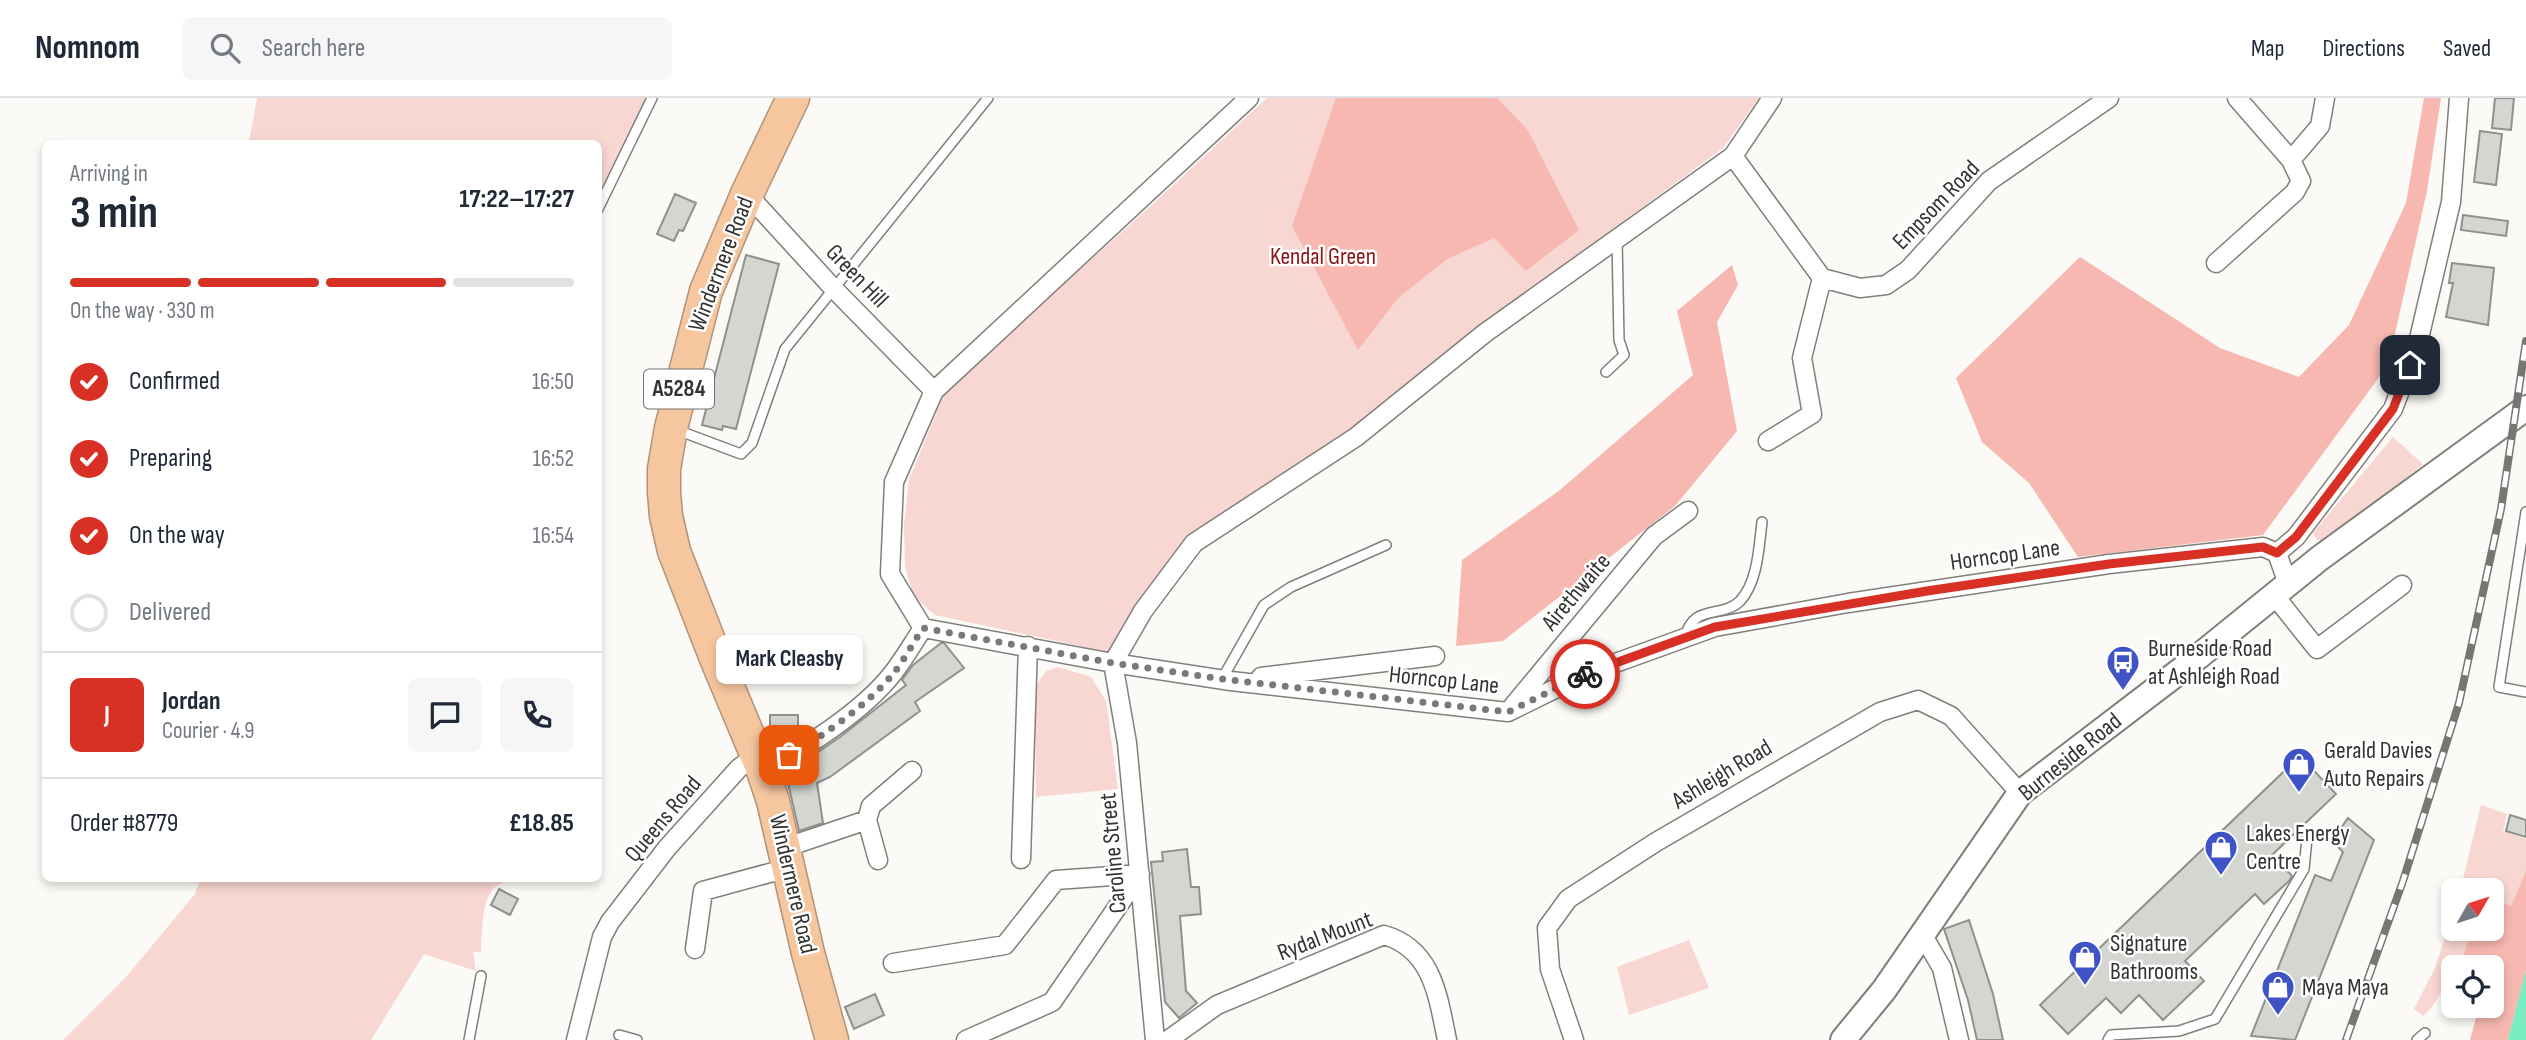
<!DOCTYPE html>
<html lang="en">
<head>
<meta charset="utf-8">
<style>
	body { margin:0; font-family:"Sofia Sans Condensed",sans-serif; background:#f6f6f7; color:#1f2937; height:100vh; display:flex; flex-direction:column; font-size:26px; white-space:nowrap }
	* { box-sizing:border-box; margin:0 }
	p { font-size:23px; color:#747a83 }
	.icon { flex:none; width:38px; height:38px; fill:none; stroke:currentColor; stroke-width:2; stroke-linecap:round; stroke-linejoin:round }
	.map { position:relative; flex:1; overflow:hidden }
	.drawer { position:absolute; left:42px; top:42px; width:560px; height:742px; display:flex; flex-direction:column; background:#fff; border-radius:10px; box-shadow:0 4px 10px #0003 }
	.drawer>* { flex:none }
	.needle { width:46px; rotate:51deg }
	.fabs { position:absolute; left:2441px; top:780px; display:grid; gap:14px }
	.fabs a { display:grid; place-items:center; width:63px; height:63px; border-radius:10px; background:#fff; box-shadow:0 4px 10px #0003; font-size:35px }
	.pin { position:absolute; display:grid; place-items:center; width:60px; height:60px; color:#fff; margin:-30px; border-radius:14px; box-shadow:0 4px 10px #0006 }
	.courier { position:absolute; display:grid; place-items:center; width:70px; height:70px; margin:-35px; border:5px solid #d93025; border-radius:50%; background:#fff; color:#222; box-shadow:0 2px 9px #0007 }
	.bubble { position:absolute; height:49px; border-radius:10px; background:#fff; box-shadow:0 4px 10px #0003; font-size:23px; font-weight:700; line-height:49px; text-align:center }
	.overview em { font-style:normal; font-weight:700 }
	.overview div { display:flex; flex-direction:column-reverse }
	.overview { display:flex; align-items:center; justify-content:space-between; height:119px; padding:0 28px }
	h1 { font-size:46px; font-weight:700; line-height:52px }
	.bar { display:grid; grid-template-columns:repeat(4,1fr); gap:10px 7px; align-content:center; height:84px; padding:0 28px }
	.bar i { height:9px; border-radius:5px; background:#e0e1e3 }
	.bar .active { background:#d93025 }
	.bar p { grid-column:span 4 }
	.line { display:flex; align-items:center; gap:18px; padding:0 28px; border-top:2px solid #e0e1e3 }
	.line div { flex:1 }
	.round { display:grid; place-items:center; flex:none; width:74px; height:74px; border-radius:10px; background:#f6f6f7 }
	ol { padding:0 28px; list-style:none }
	li { display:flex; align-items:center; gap:21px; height:77px }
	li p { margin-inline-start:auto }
	li .icon { padding:7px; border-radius:50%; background:#d93025; color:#fff; stroke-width:4 }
	li:last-child { color:#747a83 }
	li i { width:38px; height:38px; border:4px solid #e0e1e3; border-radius:50% }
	header { display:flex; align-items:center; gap:42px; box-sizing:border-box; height:98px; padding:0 35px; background:#fff; border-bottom:2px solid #e0e1e3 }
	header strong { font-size:33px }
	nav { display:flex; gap:38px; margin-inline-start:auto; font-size:24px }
	.search { width:490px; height:63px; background:#f6f6f7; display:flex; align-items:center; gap:18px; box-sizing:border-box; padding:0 24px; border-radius:10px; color:#747a83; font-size:26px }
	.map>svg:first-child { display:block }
</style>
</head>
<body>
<header>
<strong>Nomnom</strong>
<div class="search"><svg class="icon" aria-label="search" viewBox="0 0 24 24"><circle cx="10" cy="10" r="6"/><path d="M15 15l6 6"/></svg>Search here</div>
<nav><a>Map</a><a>Directions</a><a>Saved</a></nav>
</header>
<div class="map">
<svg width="2526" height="942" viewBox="0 0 2526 942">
	<rect width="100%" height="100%" fill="#fbfaf6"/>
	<path fill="#f8d6d1" d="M257,0H647L599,95L598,46L249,45Z
		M1267,0H1759L1723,50L1478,230L1369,320L1190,442L1108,554L935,517L914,499L905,469L904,427L909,382L947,289L1140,118Z
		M2393,339L2423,366L2345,430L2324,444L2317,442L2313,435Z
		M1058,569L1091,579L1106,603L1118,691L1036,699L1035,590L1046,573Z
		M2481,707L2507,716L2503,733L2526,741V773L2511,809L2492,801V793H2460Z
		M200,781V780L515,781C509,783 499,785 494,790C481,803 482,837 481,854H473L476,873L424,856L371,942H63L126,879L195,796Z
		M2453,815L2454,831H2472L2459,870H2454L2453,881C2440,891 2436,908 2423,918L2414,911L2435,870Z
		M1689,842L1709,890L1629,917L1617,869Z"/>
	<path fill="#f7b8b1" d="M1336,0H1497L1527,31L1579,132L1526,173L1494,140L1447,161L1398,200L1358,252L1292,128Z
		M2424,0H2441L2427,93L2388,267L2263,437L2078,459L2029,385L1982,344L1956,280L2080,159L2220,250L2299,279L2349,227L2406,105Z
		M1732,167L1738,187L1717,224L1737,333L1675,408L1503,543L1456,548L1462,462L1560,392L1693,277L1677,213Z
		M2526,773V872L2508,942H2470L2479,908H2492V870H2459L2472,831H2492V801L2511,808Z"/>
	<path fill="#7aedc0" d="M2526,872V942H2508Z"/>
	<path fill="#d4d6d2" stroke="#8f918d" stroke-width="2" d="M2495,0H2514L2511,32L2492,30Z
		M2480,33L2502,36L2496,87L2474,84Z
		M675,96L696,105L683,133L679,132L674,143L657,136Z
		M2463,117L2508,123L2506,138L2461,132Z
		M746,157L779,166L736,331L723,328L722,332L702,327Z
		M2452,165L2494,170L2488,227L2446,219L2453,185H2449Z
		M941,545H944L964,570L915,604L920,613L830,679L817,685L823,725L799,733L788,685L793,671L840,639L906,587L902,582L913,567Z
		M770,617H798V638L770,637Z
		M2300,658L2336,696L2272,757L2292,778L2289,783L2264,806L2255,796L2185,863L2204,883L2163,922L2139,897L2121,915L2106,900L2068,936L2040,907Z
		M2510,717L2526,722V739L2506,733Z
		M2348,720L2374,742L2295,942L2251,938L2315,777L2331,783L2343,754L2332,743Z
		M1187,751L1191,789H1199L1201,816L1180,818L1186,893L1197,905L1179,920L1165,904L1151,764L1163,763L1162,754Z
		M499,791L518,801L510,817L491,807Z
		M1969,822L1993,896L2003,942H1977L1968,902L1944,831Z
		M875,896L884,917L854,931L845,909Z"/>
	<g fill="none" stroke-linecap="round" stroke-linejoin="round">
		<defs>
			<path id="lane" d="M598,111L652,0
				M1606,274L1624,257L1619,242L1617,141
				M677,332L741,356L752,345L785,251L988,0
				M2526,414L2499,589L2526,594
				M1685,540C1692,505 1722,521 1740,503C1758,484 1759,448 1762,424
				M1222,581L1264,507L1291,489L1386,447
				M619,937L637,942
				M469,942L481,878
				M2108,942L2111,937L2179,933L2215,921L2304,771L2307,740
				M2417,942L2425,935"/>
			<path id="street" d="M1733,58L1822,180L1860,190L1886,187L1908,172L1989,83L2109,0
				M2291,62L2320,28L2325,0
				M747,96L833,190L934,293
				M2216,165L2295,94L2301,83L2291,62L2237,0
				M1768,343L1812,316L1802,260L1822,180
				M2288,486L2277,455L2296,439L2393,311L2418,245L2451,104L2459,0
				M2274,497L2317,551L2402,487
				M923,530L1113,565L1231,583L1508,614L1585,576L1715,529L1848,505L2109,466L2263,449L2277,455
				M923,530L890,476L894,384L934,293L1249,0
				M1261,579L1435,558
				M1513,608L1654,438L1688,413
				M762,670C803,654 866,610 893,575C904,561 913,545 923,530
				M867,722L878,762
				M784,750L867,722L871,708L912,673
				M1021,761L1028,548
				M1922,836L1942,870L1959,942
				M695,851L703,793L788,770
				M893,865L1005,847L1056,782L1140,776
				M576,942L602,839L610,824L667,750L739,670L757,657
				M966,942L1052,904L1140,776
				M1155,942L1127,645L1113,565L1143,513L1194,445L1356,339L1485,235L1733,58L1772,0
				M1168,942L1217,907L1384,837C1433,851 1438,899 1447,942
				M1574,942L1550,871L1547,830L1568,801L1656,744L1880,614L1918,602L1951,618L2020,695"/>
			<path id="secondary" d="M1843,942L1884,892L2020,695L2193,563L2320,460L2526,310"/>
			<path id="highway" d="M793,0L747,96L706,193L671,330L664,371V394L666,418L674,453L715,558L762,670L773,703L808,855L832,942"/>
		</defs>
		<use href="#lane" stroke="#807f7b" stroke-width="12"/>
		<use href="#street" stroke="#807f7b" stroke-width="21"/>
		<use href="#secondary" stroke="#807f7b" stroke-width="28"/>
		<use href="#highway" stroke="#b29378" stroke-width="35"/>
		<use href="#lane" stroke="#fff" stroke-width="9"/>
		<use href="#street" stroke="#fff" stroke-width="18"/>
		<use href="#secondary" stroke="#fff" stroke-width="24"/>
		<use href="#highway" stroke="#f6c69f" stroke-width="32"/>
		<defs>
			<path id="rail" d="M2346,942L2403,783L2459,605L2501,411L2526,243"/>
		</defs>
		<use href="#rail" stroke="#777674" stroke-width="8"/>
		<use href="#rail" stroke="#fff" stroke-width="5" stroke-dasharray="16" stroke-linecap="butt"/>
	</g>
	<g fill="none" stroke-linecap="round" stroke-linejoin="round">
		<path stroke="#797976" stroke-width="7" stroke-dasharray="0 12.6" d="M789,657C824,638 868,606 893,576C904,562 913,545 923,530L1113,565L1222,581L1508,614L1585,576"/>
		<path stroke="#d93025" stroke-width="9" d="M1585,576L1715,529L1927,493L2109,466L2263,449L2277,455L2296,439L2393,311L2410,267"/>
	</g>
	<defs>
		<symbol id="bus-pin" viewBox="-11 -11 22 30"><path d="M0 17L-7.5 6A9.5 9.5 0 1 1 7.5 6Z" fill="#3f53c6" stroke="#fff"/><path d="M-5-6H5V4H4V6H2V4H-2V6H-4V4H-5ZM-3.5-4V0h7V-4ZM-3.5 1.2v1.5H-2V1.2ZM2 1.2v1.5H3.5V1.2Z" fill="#fff"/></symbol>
		<symbol id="shop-pin" viewBox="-11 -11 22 30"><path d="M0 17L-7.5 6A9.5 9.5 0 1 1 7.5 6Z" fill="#3f53c6" stroke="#fff"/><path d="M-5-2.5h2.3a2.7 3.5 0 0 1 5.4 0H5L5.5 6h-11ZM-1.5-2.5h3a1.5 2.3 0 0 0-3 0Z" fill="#fff"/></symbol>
	</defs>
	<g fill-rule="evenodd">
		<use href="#bus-pin" x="2104" y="545" width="38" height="52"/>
		<use href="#shop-pin" x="2280" y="647" width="38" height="52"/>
		<use href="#shop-pin" x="2202" y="730" width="38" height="52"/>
		<use href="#shop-pin" x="2066" y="840" width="38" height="52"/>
		<use href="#shop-pin" x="2259" y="870" width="38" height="52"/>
	</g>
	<g text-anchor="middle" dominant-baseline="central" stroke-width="5" stroke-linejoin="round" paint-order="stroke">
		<rect fill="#fff" stroke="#70706f" stroke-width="2" x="644" y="271.5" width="70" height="39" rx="5"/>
		<g font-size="23" font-weight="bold" fill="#333331">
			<text x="679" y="291">A5284</text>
		</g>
		<g font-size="24" fill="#333331" stroke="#fff">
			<text transform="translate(1936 107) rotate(-46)">Empsom Road</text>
			<text transform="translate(721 166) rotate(-69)">Windermere Road</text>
			<text transform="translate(857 178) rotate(46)">Green Hill</text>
			<text transform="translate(2005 457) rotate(-8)">Horncop Lane</text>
			<text transform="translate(1576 494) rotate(-50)">Airethwaite</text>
			<text transform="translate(1444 582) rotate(6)">Horncop Lane</text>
			<text transform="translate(2070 659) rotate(-39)">Burneside Road</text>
			<text transform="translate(1722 676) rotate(-31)">Ashleigh Road</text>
			<text transform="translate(663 721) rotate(-50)">Queens Road</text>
			<text transform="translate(1113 755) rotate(-95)">Caroline Street</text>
			<text transform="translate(793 786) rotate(77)">Windermere Road</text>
			<text transform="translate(1325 838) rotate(-21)">Rydal Mount</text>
		</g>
		<g font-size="24" fill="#8b1317" stroke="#fff">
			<text x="1323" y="158">Kendal Green</text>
		</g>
		<g font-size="24" fill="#333331" stroke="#fff" text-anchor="start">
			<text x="2148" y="550">Burneside Road<tspan x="2148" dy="28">at Ashleigh Road</tspan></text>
			<text x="2324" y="652">Gerald Davies<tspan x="2324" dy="28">Auto Repairs</tspan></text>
			<text x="2246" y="735">Lakes Energy<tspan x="2246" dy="28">Centre</tspan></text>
			<text x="2110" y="845">Signature<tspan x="2110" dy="28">Bathrooms</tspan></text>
			<text x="2302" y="889">Maya Maya</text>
		</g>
	</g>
</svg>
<div class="fabs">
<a><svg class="needle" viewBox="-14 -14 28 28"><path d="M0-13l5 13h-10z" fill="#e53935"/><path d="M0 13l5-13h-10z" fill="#747a83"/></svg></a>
<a><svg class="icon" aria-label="locate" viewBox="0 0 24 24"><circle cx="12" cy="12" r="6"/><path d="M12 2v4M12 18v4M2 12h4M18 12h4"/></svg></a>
</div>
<div class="pin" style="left:789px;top:657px;background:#ea580c"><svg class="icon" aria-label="bag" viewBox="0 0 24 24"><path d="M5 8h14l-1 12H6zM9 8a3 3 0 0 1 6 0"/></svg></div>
<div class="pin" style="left:2410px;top:267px;background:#1f2937"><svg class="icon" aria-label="home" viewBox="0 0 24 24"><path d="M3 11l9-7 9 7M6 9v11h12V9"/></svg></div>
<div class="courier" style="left:1585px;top:576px"><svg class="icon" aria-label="bike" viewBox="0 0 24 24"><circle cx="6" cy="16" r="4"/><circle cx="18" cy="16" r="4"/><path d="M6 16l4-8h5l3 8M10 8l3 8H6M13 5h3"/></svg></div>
<div class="bubble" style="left:716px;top:537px;width:147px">Mark Cleasby</div>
<section class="drawer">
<div class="overview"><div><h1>3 min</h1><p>Arriving in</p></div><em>17:22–17:27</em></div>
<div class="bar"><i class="active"></i><i class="active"></i><i class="active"></i><i></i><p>On the way · 330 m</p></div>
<ol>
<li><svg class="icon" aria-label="check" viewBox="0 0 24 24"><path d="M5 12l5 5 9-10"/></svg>Confirmed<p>16:50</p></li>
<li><svg class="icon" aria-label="check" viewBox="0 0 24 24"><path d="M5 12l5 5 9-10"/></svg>Preparing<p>16:52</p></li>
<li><svg class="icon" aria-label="check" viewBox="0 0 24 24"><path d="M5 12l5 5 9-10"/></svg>On the way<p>16:54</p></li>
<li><i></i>Delivered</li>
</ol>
<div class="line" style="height:126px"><b class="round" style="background:#d93025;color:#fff">J</b><div><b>Jordan</b><p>Courier · 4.9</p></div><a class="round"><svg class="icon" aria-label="chat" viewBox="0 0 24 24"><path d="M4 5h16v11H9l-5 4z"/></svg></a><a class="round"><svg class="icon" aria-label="phone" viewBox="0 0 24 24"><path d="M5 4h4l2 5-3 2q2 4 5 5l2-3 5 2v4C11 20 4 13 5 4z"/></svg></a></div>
<div class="line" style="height:91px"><div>Order #8779</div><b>£18.85</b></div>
</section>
</div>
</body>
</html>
